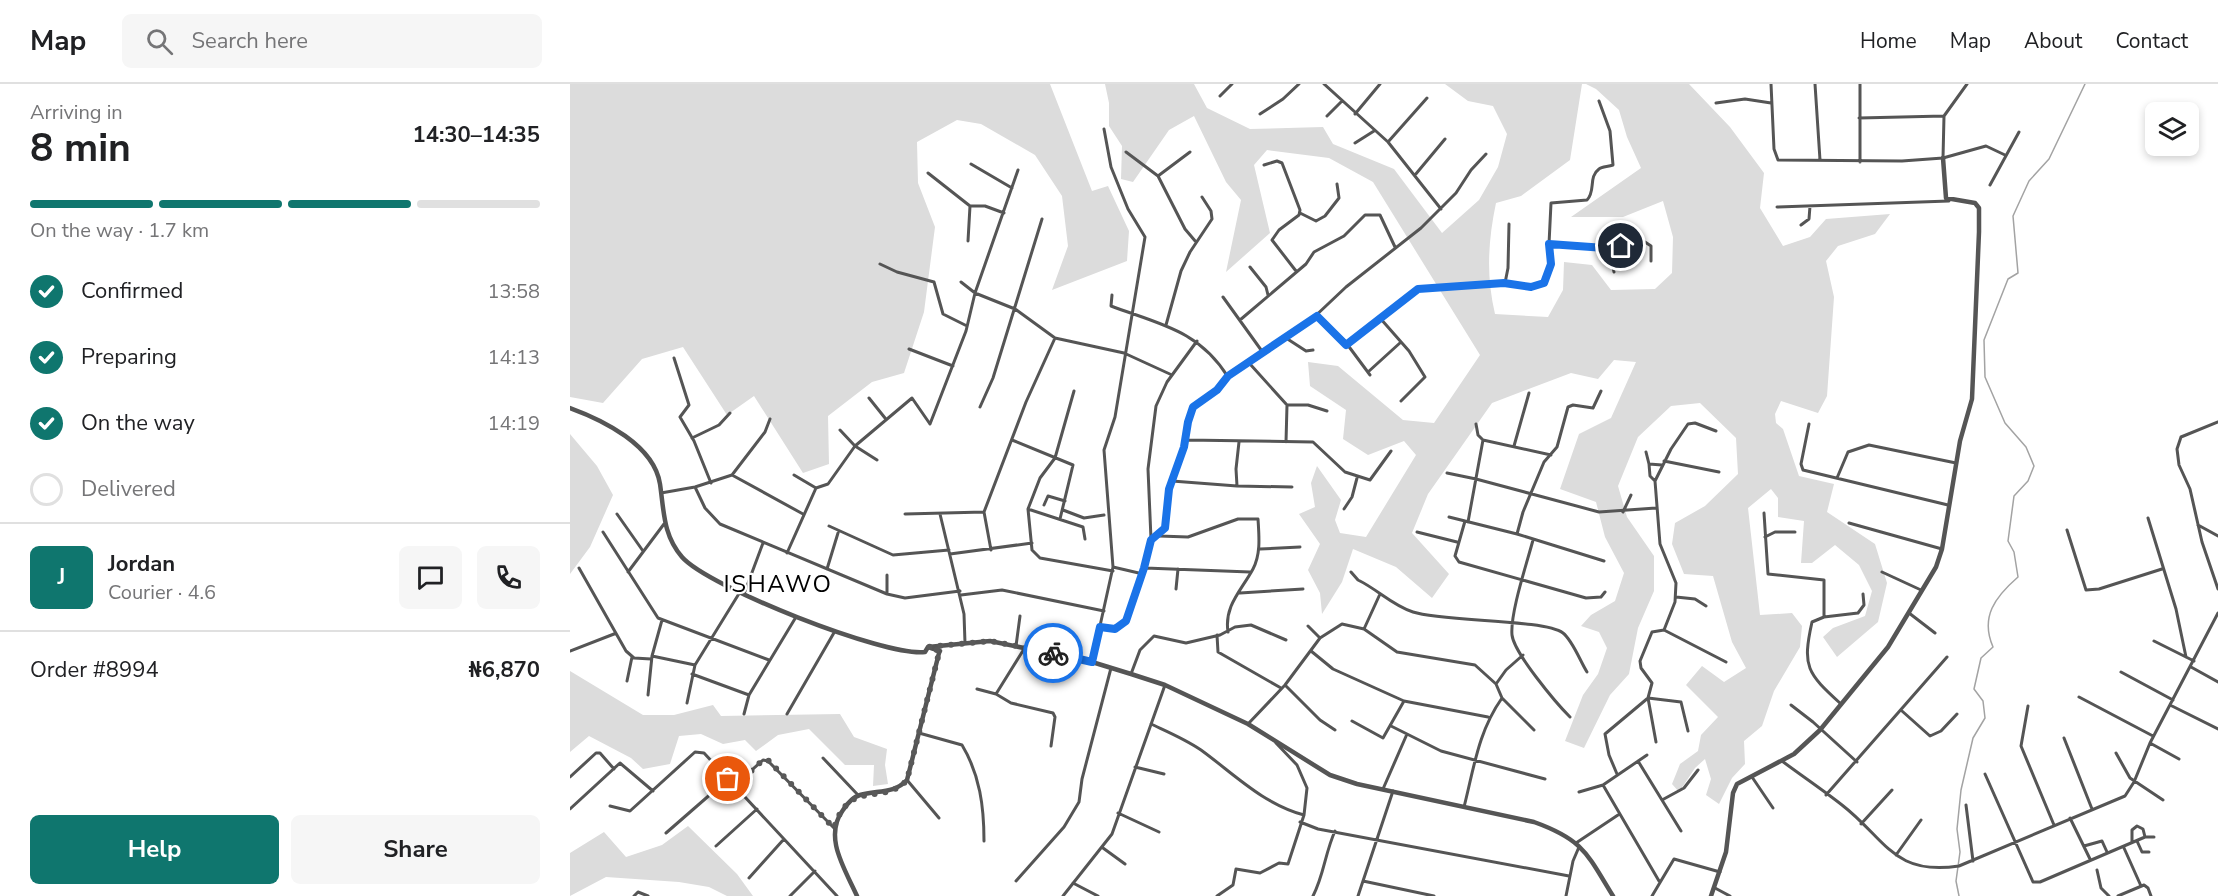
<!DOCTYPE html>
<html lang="en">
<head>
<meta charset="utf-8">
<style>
	body { margin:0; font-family:"Nunito Sans",sans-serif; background:#f6f6f6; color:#202124; height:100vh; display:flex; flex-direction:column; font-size:22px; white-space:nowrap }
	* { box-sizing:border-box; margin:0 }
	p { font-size:20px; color:#757577 }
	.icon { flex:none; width:33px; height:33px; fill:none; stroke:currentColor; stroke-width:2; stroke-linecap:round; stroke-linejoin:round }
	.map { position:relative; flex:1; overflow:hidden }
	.drawer { display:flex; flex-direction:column; background:#fff; width:570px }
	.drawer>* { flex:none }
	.buttons { position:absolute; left:1575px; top:18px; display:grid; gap:12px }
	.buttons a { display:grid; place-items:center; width:54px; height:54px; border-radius:9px; background:#fff; box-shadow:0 3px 9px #0003; font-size:30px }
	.pin { position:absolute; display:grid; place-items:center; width:51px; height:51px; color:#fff; margin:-26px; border:3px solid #fff; border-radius:50%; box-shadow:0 2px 6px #0007 }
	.courier { position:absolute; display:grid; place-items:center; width:60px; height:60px; margin:-30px; border:4px solid #1a73e8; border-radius:50%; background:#fff; color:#222; box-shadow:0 2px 8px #0007 }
	.headline em { font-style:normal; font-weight:700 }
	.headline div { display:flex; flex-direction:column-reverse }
	.headline { display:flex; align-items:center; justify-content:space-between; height:102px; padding:0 30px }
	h1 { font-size:39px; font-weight:700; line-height:45px }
	.bar { display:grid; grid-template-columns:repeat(4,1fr); gap:9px 6px; align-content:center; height:72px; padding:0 30px }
	.bar i { height:8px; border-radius:4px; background:#e0e0e0 }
	.bar .on { background:#0f766e }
	.bar p { grid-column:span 4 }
	.line { display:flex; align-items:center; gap:15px; padding:0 30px; border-top:2px solid #e0e0e0 }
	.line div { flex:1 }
	.round { display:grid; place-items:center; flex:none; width:63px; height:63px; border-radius:9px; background:#f6f6f6 }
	ol { padding:0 30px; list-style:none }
	li { display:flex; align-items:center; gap:18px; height:66px }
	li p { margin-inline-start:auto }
	li .icon { padding:6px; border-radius:50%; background:#0f766e; color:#fff; stroke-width:4 }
	li:last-child { color:#757577 }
	li i { width:33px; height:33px; border:3px solid #e0e0e0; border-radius:50% }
	.action { display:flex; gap:12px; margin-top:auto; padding:12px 30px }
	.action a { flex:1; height:69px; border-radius:9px; background:#0f766e; color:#fff; font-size:24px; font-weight:700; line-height:69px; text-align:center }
	.action a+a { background:#f6f6f6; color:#202124 }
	header { display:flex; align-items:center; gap:36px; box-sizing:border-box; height:84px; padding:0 30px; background:#fff; border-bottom:2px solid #e0e0e0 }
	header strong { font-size:28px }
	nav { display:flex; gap:33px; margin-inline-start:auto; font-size:21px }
	.search { width:420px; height:54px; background:#f6f6f6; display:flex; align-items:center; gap:15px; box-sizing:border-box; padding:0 21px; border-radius:9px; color:#757577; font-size:22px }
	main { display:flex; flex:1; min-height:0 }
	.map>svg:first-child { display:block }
</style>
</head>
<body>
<header>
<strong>Map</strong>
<div class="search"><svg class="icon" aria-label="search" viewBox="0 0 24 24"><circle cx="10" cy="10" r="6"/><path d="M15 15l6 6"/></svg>Search here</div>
<nav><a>Home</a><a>Map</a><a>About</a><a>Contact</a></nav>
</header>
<main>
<section class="drawer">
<div class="headline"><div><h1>8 min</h1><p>Arriving in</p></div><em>14:30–14:35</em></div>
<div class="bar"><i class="on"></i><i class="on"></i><i class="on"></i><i></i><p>On the way · 1.7 km</p></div>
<ol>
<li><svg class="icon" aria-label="check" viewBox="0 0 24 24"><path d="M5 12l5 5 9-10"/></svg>Confirmed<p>13:58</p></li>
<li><svg class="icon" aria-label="check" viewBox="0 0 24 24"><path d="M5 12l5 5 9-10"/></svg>Preparing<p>14:13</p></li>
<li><svg class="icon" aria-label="check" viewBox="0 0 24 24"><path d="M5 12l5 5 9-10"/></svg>On the way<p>14:19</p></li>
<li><i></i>Delivered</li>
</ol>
<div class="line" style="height:108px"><b class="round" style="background:#0f766e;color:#fff">J</b><div><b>Jordan</b><p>Courier · 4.6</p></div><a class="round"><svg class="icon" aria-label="chat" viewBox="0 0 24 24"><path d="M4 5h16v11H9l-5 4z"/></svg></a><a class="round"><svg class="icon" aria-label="phone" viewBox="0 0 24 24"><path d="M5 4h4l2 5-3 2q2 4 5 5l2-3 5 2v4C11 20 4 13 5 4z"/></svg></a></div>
<div class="line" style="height:78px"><div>Order #8994</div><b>₦6,870</b></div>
<div class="action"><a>Help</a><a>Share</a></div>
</section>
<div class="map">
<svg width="1648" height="812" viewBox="0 0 1648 812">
	<rect width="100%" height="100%" fill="#fff"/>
	<path fill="#dcdcdc" d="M0,0H480L522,107L538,102L559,147L557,177L482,206L498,162L492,112L465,71L411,40L387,36L347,58L348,99L365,143L354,228L334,289L302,298L258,332L259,380L233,389L184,312L157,331L113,263L72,275L33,319L0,313Z
		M535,0H624L637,24L680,45L753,43L763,60L824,85L872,149L909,116L928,83L937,50L923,22L898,17L875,0H1012L1000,76L951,112L926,119C918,157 916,192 925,230L978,233L993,206L994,178L1022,181L1041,206L1085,205L1102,189L1103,153L1093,117L1053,133H1001L1071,84L1057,53L1049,26L1026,5L1016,0H1119L1160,43L1194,89L1190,124L1213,162L1240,153L1256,135L1320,130L1305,150L1268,162L1256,177L1264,213L1257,312L1248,329L1211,317L1205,330L1206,339L1213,345L1229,392L1264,400L1257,428L1305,460L1317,499L1308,538L1267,573L1253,553L1263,544L1295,532L1302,507L1289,481L1265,461L1242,479H1231L1234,437L1208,433V414L1201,405L1178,424L1190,531L1222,529L1232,542L1230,563L1204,607L1192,642L1174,657L1175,680L1162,694L1149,720L1136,711L1141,695L1135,675L1125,684L1109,708L1102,700L1110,680L1128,667L1131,651L1148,633L1116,601L1132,582L1154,598L1176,584L1162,558L1143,492L1114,490L1102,460L1105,439L1135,422L1168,390L1166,354L1130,319L1101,322L1068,353L1048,402L1057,433L1084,472V507L1068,544L1059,590L1040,611L1014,664L995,657L1013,611L1028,590L1037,564L1029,548L1011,542L1021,531L1045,517L1054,489L1035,453L1026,418L990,405L1009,350L1041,334L1066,278L1044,276L1028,295L1001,289L922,319L858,410L842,449L879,490L862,514L826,483L783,465L772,498L752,530L750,509L738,486L750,460L729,430L745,423L741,399L747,382L771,416L765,436L770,449L796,453L846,371L834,357L798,371L773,355L776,326L740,302L738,278L768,282L833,336L864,339L910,271L803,98L759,74L697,66L684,81L700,149L656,188L671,116L656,98L624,32L599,46L563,98L551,95L552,62L539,42V19Z
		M0,350L27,382L43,411L20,463L0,490Z
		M0,587L73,631H104L143,621L151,632L270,630L284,653L317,665L315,681L318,700L303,702L304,681H275L239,645L208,651L186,667L175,656L153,660L131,650L109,652L100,680L73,685L61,674L19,652L0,668Z
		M118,742L167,790L183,812H157L139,803L109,798L36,793L0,812V769L34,748L56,773L92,761Z"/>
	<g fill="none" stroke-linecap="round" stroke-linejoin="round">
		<path stroke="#a3a3a3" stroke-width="1.5" d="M1389,812L1386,797L1390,768L1387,745L1391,706L1403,654L1415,634L1413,617L1404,605L1411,574L1423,563C1410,533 1425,513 1448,493L1444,468L1438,457L1444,412L1458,397L1464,382L1456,363L1435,339L1415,293L1414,256L1438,195L1448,189L1443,132L1459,97L1479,75L1515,0"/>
		<path stroke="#555" stroke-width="3" d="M754,0L818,58L871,125
			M1201,0L1204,65L1208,76L1332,77L1373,74L1416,62L1435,71
			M1245,0L1250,76
			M1290,0V78
			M650,12L662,0
			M1146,19L1175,15L1201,19
			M690,30L713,15L729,0
			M785,30L810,0
			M757,32L772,17
			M1289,34L1374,32
			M818,58L857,14
			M785,59L804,47
			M556,68L588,92L615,145L626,158
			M1373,74L1374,32L1397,0
			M401,80L442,104
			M694,81L707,77L712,79L730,126L729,131L709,146L702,156L726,187
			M358,89L400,122H415L434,129
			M845,91L875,55
			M588,92L620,68
			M1420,101L1449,48
			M1207,123L1379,117
			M730,129L746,137L755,132L769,114L767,100
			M1231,141L1239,135L1240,122
			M398,157L400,122
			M979,160L1035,164L1075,158L1081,162V177
			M1039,164L1044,188
			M310,180L327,188L364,198L373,230L397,242
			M680,183L696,203L698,211
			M391,198L405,209L445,225L485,254L554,269L602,291
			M935,199L938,184L939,140
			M542,211L541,222C589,240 629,246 658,293
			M653,213L694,270
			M747,232L774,256L800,291
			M810,234L839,267L855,293L831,317
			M670,236L736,180L744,168L774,152L795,131H810L825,163
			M596,241L611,187L620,168L642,135L641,127L632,113
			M716,254L736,267L743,266
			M776,261L847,205L935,199L961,203L976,197L981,180L979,160L981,119L1017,116C1026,107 1018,93 1029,85C1032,82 1038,83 1043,81L1040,47L1029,17
			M339,265L383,282
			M104,274L119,321L110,333L124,357L141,399
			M680,280L717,321L716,358
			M798,288L831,258
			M504,307L485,374L470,394L458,425L462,466L470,474L543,487
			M299,314L315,334
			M717,321H738L757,327
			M410,323L423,294L472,135
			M1648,338L1611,353L1607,365L1609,381L1620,405L1632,458L1648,505
			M360,340L396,247L405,209L448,86
			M906,340L908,351L913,356
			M1239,340L1231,380L1233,386L1378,421
			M270,346L285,362L307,376
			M122,354L149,341L160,329
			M442,356L503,381L490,435
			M616,356L743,358L775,388L800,396L821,367
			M944,362L959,309
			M1076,368L1079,380L1092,381
			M1094,377L1149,388
			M1079,380L1080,392L1084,396
			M877,389L906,395L1029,428L1086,424
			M162,391L195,348L200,335
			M224,391L246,404
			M1267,394L1278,368L1299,361L1386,379
			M602,397L667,402L722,403
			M667,402L666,385L669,358
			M125,403L135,424L150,440L317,510L335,514L390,507
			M91,409L125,403L162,391L233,430
			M474,421L478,412L495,417
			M458,425L513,443L515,455
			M774,425L782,413L787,394
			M493,426L514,434L534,431
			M1053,428L1061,411
			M1194,429L1198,490L1254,496V533L1242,538C1232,583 1237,589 1271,620
			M47,430L73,467
			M335,430L414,428
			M370,430L394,530L395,559
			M879,433L947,450L1034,477
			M1578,434L1606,525L1616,573
			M895,437L885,472L889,478L1016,514L1031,513L1035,508
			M898,438L913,356L981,371
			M1279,439L1372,465
			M1628,441L1648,452
			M259,442L323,471L379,466
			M1497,446L1516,506L1529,505L1592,485
			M33,448L88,534L199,576
			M847,448L887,458
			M947,450L953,428L974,378L987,363L998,323L1003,321L1023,324L1031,307
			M589,452L618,453L668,435H688C689,452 691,470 683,485C671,507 654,522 658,548
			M1195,453L1205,448H1225
			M581,455L578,385L586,322L597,298L627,257
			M963,456C957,479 940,529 942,551C944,569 986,619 1000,633
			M690,465L730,463
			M421,466L414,428L456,318L485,254
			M217,469L246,404L258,400L285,362L342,314L360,340
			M380,470L462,459
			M543,483L573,490
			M9,484L56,567L64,574L81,575
			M575,484L680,488
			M257,485L268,449
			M58,488L94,440
			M781,488L788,496C807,505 823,522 843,528C874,538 974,535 993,549C1003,557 1010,577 1017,588
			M1312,488L1351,506
			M606,505L608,485
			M670,509L733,505
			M174,510L193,459
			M317,510V491
			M391,511L432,506L534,527
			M1106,513L1125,515L1136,522
			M1339,529L1365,549
			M1254,533L1288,529L1294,521L1293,510
			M738,542L750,554
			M530,543L545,545L556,537L575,484L581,455L595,444L599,405L616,356L618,338L623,323L647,306L658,293L740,237L776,203L851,144L886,109L901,86L916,70
			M794,545L810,510
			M1094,546L1105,518L1106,499L1090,460L1085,397L1101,365L1118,340L1125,339L1146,347
			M647,551L648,568L711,604
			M1584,557L1624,577
			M446,562L450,532
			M0,567L44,550
			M741,567L763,585L834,617L918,633
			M82,572L125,581
			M522,578L543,483L534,366L545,333L575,153L558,125L541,83L534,45
			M1621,583L1648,598
			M1551,588L1603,616
			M122,590L179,611
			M561,590L570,566L584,552L616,559L650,551L665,543L681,541L716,556
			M57,597L62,573
			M926,600L936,586L953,571
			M715,601L750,636L765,646
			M407,605L426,610L441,619L483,629L485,633L481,662
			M426,610L454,565
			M78,611L82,572L92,536
			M1509,613L1583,652
			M117,619L125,581L170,508
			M1221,621L1243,638L1287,678
			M1600,621L1648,645
			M1458,622L1451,662L1484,741
			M1332,627L1360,652L1371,647L1387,630
			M174,630L179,611L226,533
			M217,630L265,547
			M782,637L813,654L834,617
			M581,640C598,648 615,655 631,666C664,690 693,720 734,731
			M678,640L715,601L750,554L772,540L794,545L827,568L905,581L926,600L932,614L964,646
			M821,642L871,667L975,695
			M349,649L392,661C410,691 414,723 414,757
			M1494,654L1522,725
			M1086,658L1078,614L1082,599L1071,584L1070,577L1082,548L1094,546L1156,578
			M1580,659L1609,675
			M1546,669L1560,694L1593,716
			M253,674L288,711
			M1068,677L1111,747
			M1212,677C1232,692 1253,706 1272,721C1316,755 1323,792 1389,782L1555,712L1564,698L1580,659L1648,529
			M565,683L594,690
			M1047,690L1039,671L1035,650L1078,614L1111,618L1118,647
			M1415,690L1463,798H1470L1575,753H1584
			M0,693L26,669H30L44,685
			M1182,693L1203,724
			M337,696L369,734
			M1033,701L1089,797
			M164,702L193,676L198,677L264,744
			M813,705L837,650
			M1009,708L1033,701L1077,671
			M1256,711L1377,573
			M1092,716L1114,704L1128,686
			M1396,721L1403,777
			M40,722L60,727L125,668L134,669L267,812
			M894,723C904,684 908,648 932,614
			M0,725L50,679L83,707
			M548,729L589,748
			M1500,734L1520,775
			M730,738L748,745L999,792
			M1291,740L1322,706
			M96,749L158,695
			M1567,757L1572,768H1579
			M1562,758V746L1567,742L1573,745L1575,753
			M1006,759L1048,731
			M146,762L187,725
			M1514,762L1532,757L1537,768
			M533,764L555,780
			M1554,764L1571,802
			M1326,771L1351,736
			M1527,786L1531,804L1539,812
			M179,794L214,755
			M446,797L494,743L509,718L512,695L541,584
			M793,797L864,812
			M503,799L528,812
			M1145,804L1160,812
			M64,812L68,808L78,812
			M220,812L245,787
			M493,812L542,750L595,601
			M647,812L663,801L666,785L690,789L709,779L718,780L734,731L737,704L727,681L706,659
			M743,812C754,791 755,769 765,747
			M788,812L823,707
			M996,812L1003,777L1009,763
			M1082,812L1104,775L1150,788
			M1548,812L1574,801L1578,804L1581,812"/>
		<path stroke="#555" stroke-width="4.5" d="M0,324C33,336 84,361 90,400C94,427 93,451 112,473C138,503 315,573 355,568L358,563L420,557L522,578L561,590L595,601L678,640L760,691L787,700L964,738C1014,756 1017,770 1043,812
			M287,812C275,785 253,753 273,726C277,720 283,713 290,711C307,706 324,710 337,696L369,569L370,567L361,564
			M1141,812L1156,768L1163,709L1167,700L1224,670L1250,646L1318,563L1366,483L1372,465L1390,357L1402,315L1409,148V124L1405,119L1376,114L1373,74"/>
	</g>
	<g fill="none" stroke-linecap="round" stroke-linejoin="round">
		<path stroke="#595959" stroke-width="6" stroke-dasharray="0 10.8" d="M158,695L165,702L193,676H198L264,744C280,693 313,723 337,696L369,569L370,567L358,563L420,557L483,569"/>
		<path stroke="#1a73e8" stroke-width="8" d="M483,569L522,578L530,543L545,545L556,537L574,484L581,456L595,444L599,405L614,363L618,338L623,323L647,306L658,292L747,232L776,261L848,205L934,199L961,203L974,199L981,180L979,160L1035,164L1051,162"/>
	</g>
	<g text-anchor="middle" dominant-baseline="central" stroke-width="4.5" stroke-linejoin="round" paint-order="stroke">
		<g font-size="24" letter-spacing="1.5" fill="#000" stroke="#fff">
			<text x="208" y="500">ISHAWO</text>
		</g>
	</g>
</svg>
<div class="buttons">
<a><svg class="icon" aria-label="layers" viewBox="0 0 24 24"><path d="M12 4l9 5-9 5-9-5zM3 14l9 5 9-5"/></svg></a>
</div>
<div class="pin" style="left:158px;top:695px;background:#ea580c"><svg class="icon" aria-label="bag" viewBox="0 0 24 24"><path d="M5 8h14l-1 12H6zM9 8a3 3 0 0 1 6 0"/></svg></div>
<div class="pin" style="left:1051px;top:162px;background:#1f2937"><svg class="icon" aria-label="home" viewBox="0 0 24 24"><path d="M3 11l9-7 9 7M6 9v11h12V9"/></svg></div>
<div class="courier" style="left:483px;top:569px"><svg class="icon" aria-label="bike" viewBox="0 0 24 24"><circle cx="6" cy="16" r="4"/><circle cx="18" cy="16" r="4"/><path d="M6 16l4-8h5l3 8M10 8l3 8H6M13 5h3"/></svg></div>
</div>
</main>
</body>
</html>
